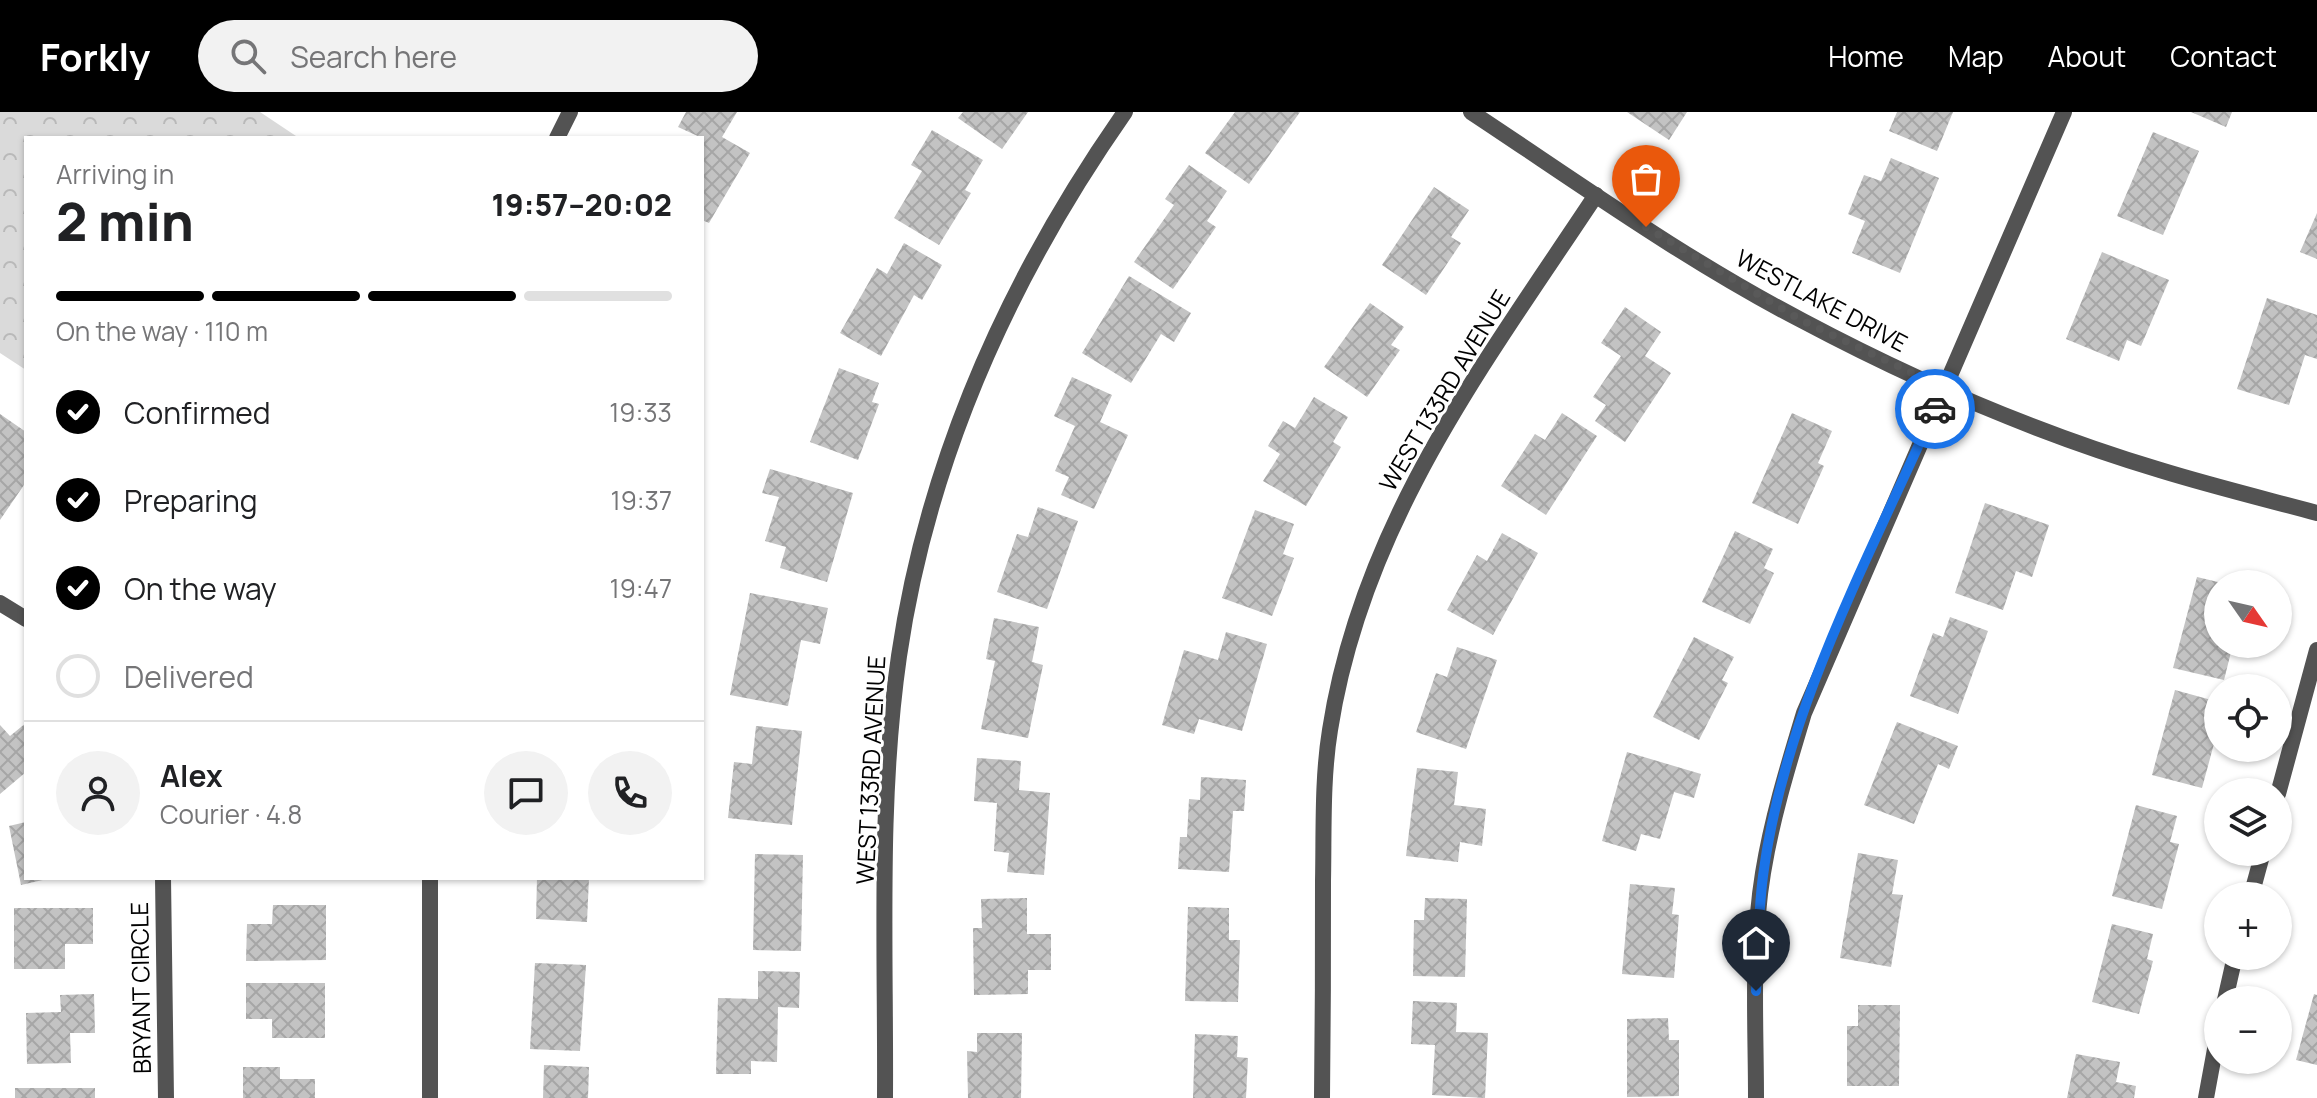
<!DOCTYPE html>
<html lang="en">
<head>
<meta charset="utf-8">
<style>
	body { margin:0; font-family:Manrope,sans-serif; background:#f2f2f2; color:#202124; height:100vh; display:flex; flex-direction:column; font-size:30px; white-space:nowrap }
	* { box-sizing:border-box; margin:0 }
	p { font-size:26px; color:#757577 }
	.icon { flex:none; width:44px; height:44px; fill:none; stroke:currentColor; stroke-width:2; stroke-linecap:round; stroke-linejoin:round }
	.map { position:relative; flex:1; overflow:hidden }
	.side { position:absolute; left:24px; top:24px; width:680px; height:744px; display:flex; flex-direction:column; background:#fff; border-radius:0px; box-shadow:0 2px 6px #0004 }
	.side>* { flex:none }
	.needle { width:52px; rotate:124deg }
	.fabs { position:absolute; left:2204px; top:458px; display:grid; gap:16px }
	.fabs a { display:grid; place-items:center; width:88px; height:88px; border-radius:50%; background:#fff; box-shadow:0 2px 6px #0004; font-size:40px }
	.pin { position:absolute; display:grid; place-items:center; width:68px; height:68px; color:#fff; margin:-82px -34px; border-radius:50% 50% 50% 0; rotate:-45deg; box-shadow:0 0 8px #0007 }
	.pin .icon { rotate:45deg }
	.courier { position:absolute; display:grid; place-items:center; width:80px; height:80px; margin:-40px; border:6px solid #1a73e8; border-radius:50%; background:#fff; color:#222; box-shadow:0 2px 10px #0007 }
	.summary em { font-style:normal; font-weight:800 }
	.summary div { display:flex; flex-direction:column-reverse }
	.summary { display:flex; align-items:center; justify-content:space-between; height:136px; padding:0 32px }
	h1 { font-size:52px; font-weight:800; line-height:60px }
	.bar { display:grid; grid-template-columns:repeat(4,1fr); gap:12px 8px; align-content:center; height:96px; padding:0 32px }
	.bar i { height:10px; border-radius:6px; background:#e0e0e0 }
	.bar .active { background:#000 }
	.bar p { grid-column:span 4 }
	.line { display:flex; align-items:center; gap:20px; padding:0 32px; border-top:2px solid #e0e0e0 }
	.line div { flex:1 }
	.round { display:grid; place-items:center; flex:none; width:84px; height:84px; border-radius:42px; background:#f2f2f2 }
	ol { padding:0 32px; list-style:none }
	li { display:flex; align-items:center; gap:24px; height:88px }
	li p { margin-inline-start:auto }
	li .icon { padding:8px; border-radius:50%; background:#000; color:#fff; stroke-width:4 }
	li:last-child { color:#757577 }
	li i { width:44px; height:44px; border:4px solid #e0e0e0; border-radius:50% }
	header { display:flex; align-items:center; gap:48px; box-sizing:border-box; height:112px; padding:0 40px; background:#000; color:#fff }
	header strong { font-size:38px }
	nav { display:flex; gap:44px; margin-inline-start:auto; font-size:28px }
	.search { width:560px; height:72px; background:#f2f2f2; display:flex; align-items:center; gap:20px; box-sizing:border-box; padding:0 28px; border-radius:44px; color:#757577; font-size:30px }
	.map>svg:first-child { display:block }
</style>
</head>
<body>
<header>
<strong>Forkly</strong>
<div class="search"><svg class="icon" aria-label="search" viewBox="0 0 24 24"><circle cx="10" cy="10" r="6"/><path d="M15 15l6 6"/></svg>Search here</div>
<nav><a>Home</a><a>Map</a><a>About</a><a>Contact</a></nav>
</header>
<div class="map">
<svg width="2317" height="986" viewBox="0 0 2317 986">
	<defs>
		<pattern id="park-crowns" width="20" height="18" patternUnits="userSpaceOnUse" patternTransform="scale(2)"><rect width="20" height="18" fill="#dadada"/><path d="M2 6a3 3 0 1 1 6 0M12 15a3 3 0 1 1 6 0" fill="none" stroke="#b9b9b9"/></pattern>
		<pattern id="building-cross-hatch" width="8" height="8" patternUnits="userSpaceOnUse" patternTransform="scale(2)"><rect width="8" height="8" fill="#c3c3c3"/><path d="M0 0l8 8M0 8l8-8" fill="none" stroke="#a6a6a6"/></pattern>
	</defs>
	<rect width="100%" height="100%" fill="#fff"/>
	<path fill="url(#park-crowns)" d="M0,0H260L299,26H26V258L0,241Z"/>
	<path fill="url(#building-cross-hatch)" d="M686,0H737L722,25L750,41L709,111L702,108V26L678,15Z
		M963,0H1028L1002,37L958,6Z
		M1235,0H1300L1249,72L1205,41Z
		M1627,0H1687L1669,28Z
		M1897,0H1953L1937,39L1889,19Z
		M2191,0H2232L2226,15Z
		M932,18L983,48L965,78L971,81L939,133L894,106L922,59L911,53Z
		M2153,20L2199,39L2163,123L2117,104Z
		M1891,46L1939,66L1900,161L1852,141L1865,109L1848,102L1864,63L1881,69Z
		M1189,53L1227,79L1207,109L1216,115L1173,177L1134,150L1174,93L1165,87Z
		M1434,75L1469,98L1451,125L1461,131L1426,183L1382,153Z
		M2317,101V147L2300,140Z
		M904,131L942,153L922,188L914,183L881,244L840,221L877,156L887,162Z
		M2102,140L2169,168L2141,234L2127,228L2119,249L2066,227Z
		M1129,164L1191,201L1174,230L1161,222L1131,271L1082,241Z
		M2267,186L2317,203V247L2305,243L2289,293L2237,277Z
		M1370,191L1404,215L1391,233L1400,238L1367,285L1324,255Z
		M1625,195L1661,220L1645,244L1671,261L1625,330L1595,309L1606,293L1593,285L1621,244L1601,231Z
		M839,256L879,271L872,290L879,292L858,348L810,330Z
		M1072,265L1112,283L1100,310L1128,323L1094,397L1061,383L1069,365L1055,359L1075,314L1054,304Z
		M1314,285L1348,305L1333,330L1341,335L1306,394L1263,369L1280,342L1268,334L1283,309L1295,316Z
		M1562,301L1597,324L1546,403L1501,374L1535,322L1545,328Z
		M1792,301L1832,319L1818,351L1824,354L1798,412L1752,391Z
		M0,302L26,320V370L0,408Z
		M770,357L853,381L827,470L780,456L786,435L765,429L779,385L762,381Z
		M1985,391L2049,413L2032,465L2016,459L2003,498L1955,481Z
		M1038,395L1078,409L1047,497L997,480L1017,422L1028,425Z
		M1255,398L1294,412L1283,442L1294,446L1272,504L1222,486Z
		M1735,419L1773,437L1764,456L1774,461L1750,512L1702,490Z
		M1502,421L1538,441L1493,523L1447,498L1477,443L1487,449Z
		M2197,465L2218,470V532H2233L2224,568L2173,556Z
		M750,481L828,496L820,532L801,528L788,594L730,583Z
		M1950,505L1988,519L1958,602L1910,584L1933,521L1943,525Z
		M994,506L1039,515L1032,550L1043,553L1028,626L981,617L995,549L986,547Z
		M1226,520L1267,532L1242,619L1199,607L1194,622L1162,613L1184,538L1218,548Z
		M1694,525L1734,545L1722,568L1728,571L1699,628L1653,605Z
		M1457,535L1497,548L1466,637L1416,620L1436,561L1447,565Z
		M2175,578L2215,589L2210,608L2218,610V617L2202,676L2152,663Z
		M1897,610L1958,634L1949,657L1938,652L1914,712L1864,693Z
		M26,611V660L0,682V613L10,624Z
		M756,614L802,619L792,713L728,706L734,650L752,652Z
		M1627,640L1701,662L1694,686L1674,680L1660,727L1641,722L1636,739L1602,729Z
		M977,646L1021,649L1019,678L1050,681L1044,763L1007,760L1009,741L994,739L997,691L974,689Z
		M1417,656L1458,660L1454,693L1486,697L1482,734L1460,730L1458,750L1406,744Z
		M1201,665L1246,668L1244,699H1233L1229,760L1178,757L1180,725H1187L1189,687L1200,688Z
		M2136,693L2177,704L2170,730L2179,732L2162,797L2112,784Z
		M26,710V766L47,767L21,773L9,714Z
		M1858,741L1898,748L1892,782L1903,783L1891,855L1840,846Z
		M755,742L803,743L801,839L753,838Z
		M537,766H589L587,810L536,807Z
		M1630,772L1675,776L1672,802L1679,803L1674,866L1622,862Z
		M1027,786V822H1051V858H1028V882L974,883L973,816H982L981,787Z
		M1425,786L1467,787L1465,865L1413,864L1414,808H1424Z
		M273,793H326V848L246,849L247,812H272Z
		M1188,795L1229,796V828H1240L1238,890L1185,889Z
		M14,796H93V832H65V857H14Z
		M2112,812L2153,822L2147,847L2153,849L2139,902L2092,890Z
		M535,851L586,853L580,939L530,937Z
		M758,859L800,860L799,896L778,895L777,950L751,949V962H716L718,886L758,887Z
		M246,871H325V926H272V907H246Z
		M94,882L95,921H70L71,951L27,952L26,901L61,900L60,883Z
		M2314,882L2317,883V953L2296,948Z
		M1413,889L1457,891L1456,920L1488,921L1485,986L1432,983L1435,933L1411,932Z
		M1858,893H1900L1899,974H1847V914H1858Z
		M1668,906L1669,928H1679V984L1627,985V907Z
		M977,921H1022L1021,986H968L967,939L977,940Z
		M1195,922L1238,924L1237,945L1248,946L1246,986H1193Z
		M2076,942L2120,950L2116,970L2136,974L2134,986H2067Z
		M544,953L589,955L588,986H543Z
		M243,955H280V967H315V986H243Z
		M15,976H95V986H15Z"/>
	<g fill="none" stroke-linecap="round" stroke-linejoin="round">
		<path stroke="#535353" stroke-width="16" d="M0,491L26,507
			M2278,682L2317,538
			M163,766L166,986
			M2251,784L2263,740
			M2225,888L2235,844
			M885,986C886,839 878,689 899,544C928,346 1011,163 1125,0
			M1322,986C1323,914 1323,841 1323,769C1324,719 1322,667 1330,618C1362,411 1484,252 1596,83
			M1756,986C1756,912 1751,834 1763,761C1772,706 1788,654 1804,601L2064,0
			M2206,986L2218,921"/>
		<path stroke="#535353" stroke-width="16" d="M1471,0C1580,72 1687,149 1803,209C1916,269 2037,321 2160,358C2212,374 2265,387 2317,401
			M557,26L570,0
			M430,986V766"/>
	</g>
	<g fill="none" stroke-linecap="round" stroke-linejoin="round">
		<path stroke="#595959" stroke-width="8" stroke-dasharray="0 14.4" d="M1646,115L1801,208L1944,276L1935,297"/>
		<path stroke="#1a73e8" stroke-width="10" d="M1756,879C1758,841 1758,802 1763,764C1784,600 1869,446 1935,297"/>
	</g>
	<g text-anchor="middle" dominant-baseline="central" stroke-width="6" stroke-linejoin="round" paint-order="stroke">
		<g font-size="24" fill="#000" stroke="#fff">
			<text transform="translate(1822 188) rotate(28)">WESTLAKE DRIVE</text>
			<text transform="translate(1444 278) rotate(-59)">WEST 133RD AVENUE</text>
			<text transform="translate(870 658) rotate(-87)">WEST 133RD AVENUE</text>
			<text transform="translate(140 876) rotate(-91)">BRYANT CIRCLE</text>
		</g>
	</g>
</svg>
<div class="fabs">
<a><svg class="needle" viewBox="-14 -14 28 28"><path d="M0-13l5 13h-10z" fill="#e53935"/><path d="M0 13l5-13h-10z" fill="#757577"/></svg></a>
<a><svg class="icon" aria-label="locate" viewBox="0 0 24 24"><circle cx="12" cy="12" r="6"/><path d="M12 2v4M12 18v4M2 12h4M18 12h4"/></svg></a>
<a><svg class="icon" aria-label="layers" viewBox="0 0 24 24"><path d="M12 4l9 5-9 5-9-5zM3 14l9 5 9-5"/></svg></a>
<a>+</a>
<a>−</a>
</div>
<div class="pin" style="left:1646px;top:115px;background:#ea580c"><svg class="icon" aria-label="bag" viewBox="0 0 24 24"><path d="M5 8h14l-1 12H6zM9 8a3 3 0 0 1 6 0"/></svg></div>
<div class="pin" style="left:1756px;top:879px;background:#1f2937"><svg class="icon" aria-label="home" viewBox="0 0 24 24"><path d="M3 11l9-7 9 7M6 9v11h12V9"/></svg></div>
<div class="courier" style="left:1935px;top:297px"><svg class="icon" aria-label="car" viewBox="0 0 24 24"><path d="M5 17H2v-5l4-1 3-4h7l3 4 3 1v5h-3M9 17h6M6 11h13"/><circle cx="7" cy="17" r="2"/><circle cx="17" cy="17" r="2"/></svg></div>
<section class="side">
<div class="summary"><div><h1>2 min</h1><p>Arriving in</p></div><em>19:57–20:02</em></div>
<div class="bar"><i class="active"></i><i class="active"></i><i class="active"></i><i></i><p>On the way · 110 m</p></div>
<ol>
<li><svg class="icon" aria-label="check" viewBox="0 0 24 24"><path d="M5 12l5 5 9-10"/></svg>Confirmed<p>19:33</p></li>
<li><svg class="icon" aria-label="check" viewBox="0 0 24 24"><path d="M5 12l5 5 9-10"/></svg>Preparing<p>19:37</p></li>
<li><svg class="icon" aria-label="check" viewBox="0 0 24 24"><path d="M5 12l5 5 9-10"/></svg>On the way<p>19:47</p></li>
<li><i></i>Delivered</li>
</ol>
<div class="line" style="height:144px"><a class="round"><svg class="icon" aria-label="person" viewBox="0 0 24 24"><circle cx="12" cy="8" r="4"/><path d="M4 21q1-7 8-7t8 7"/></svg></a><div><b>Alex</b><p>Courier · 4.8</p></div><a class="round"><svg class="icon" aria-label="chat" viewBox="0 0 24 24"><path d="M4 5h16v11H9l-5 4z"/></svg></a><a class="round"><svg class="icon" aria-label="phone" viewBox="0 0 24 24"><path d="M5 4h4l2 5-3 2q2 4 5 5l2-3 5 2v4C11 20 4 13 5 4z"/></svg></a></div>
</section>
</div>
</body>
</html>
